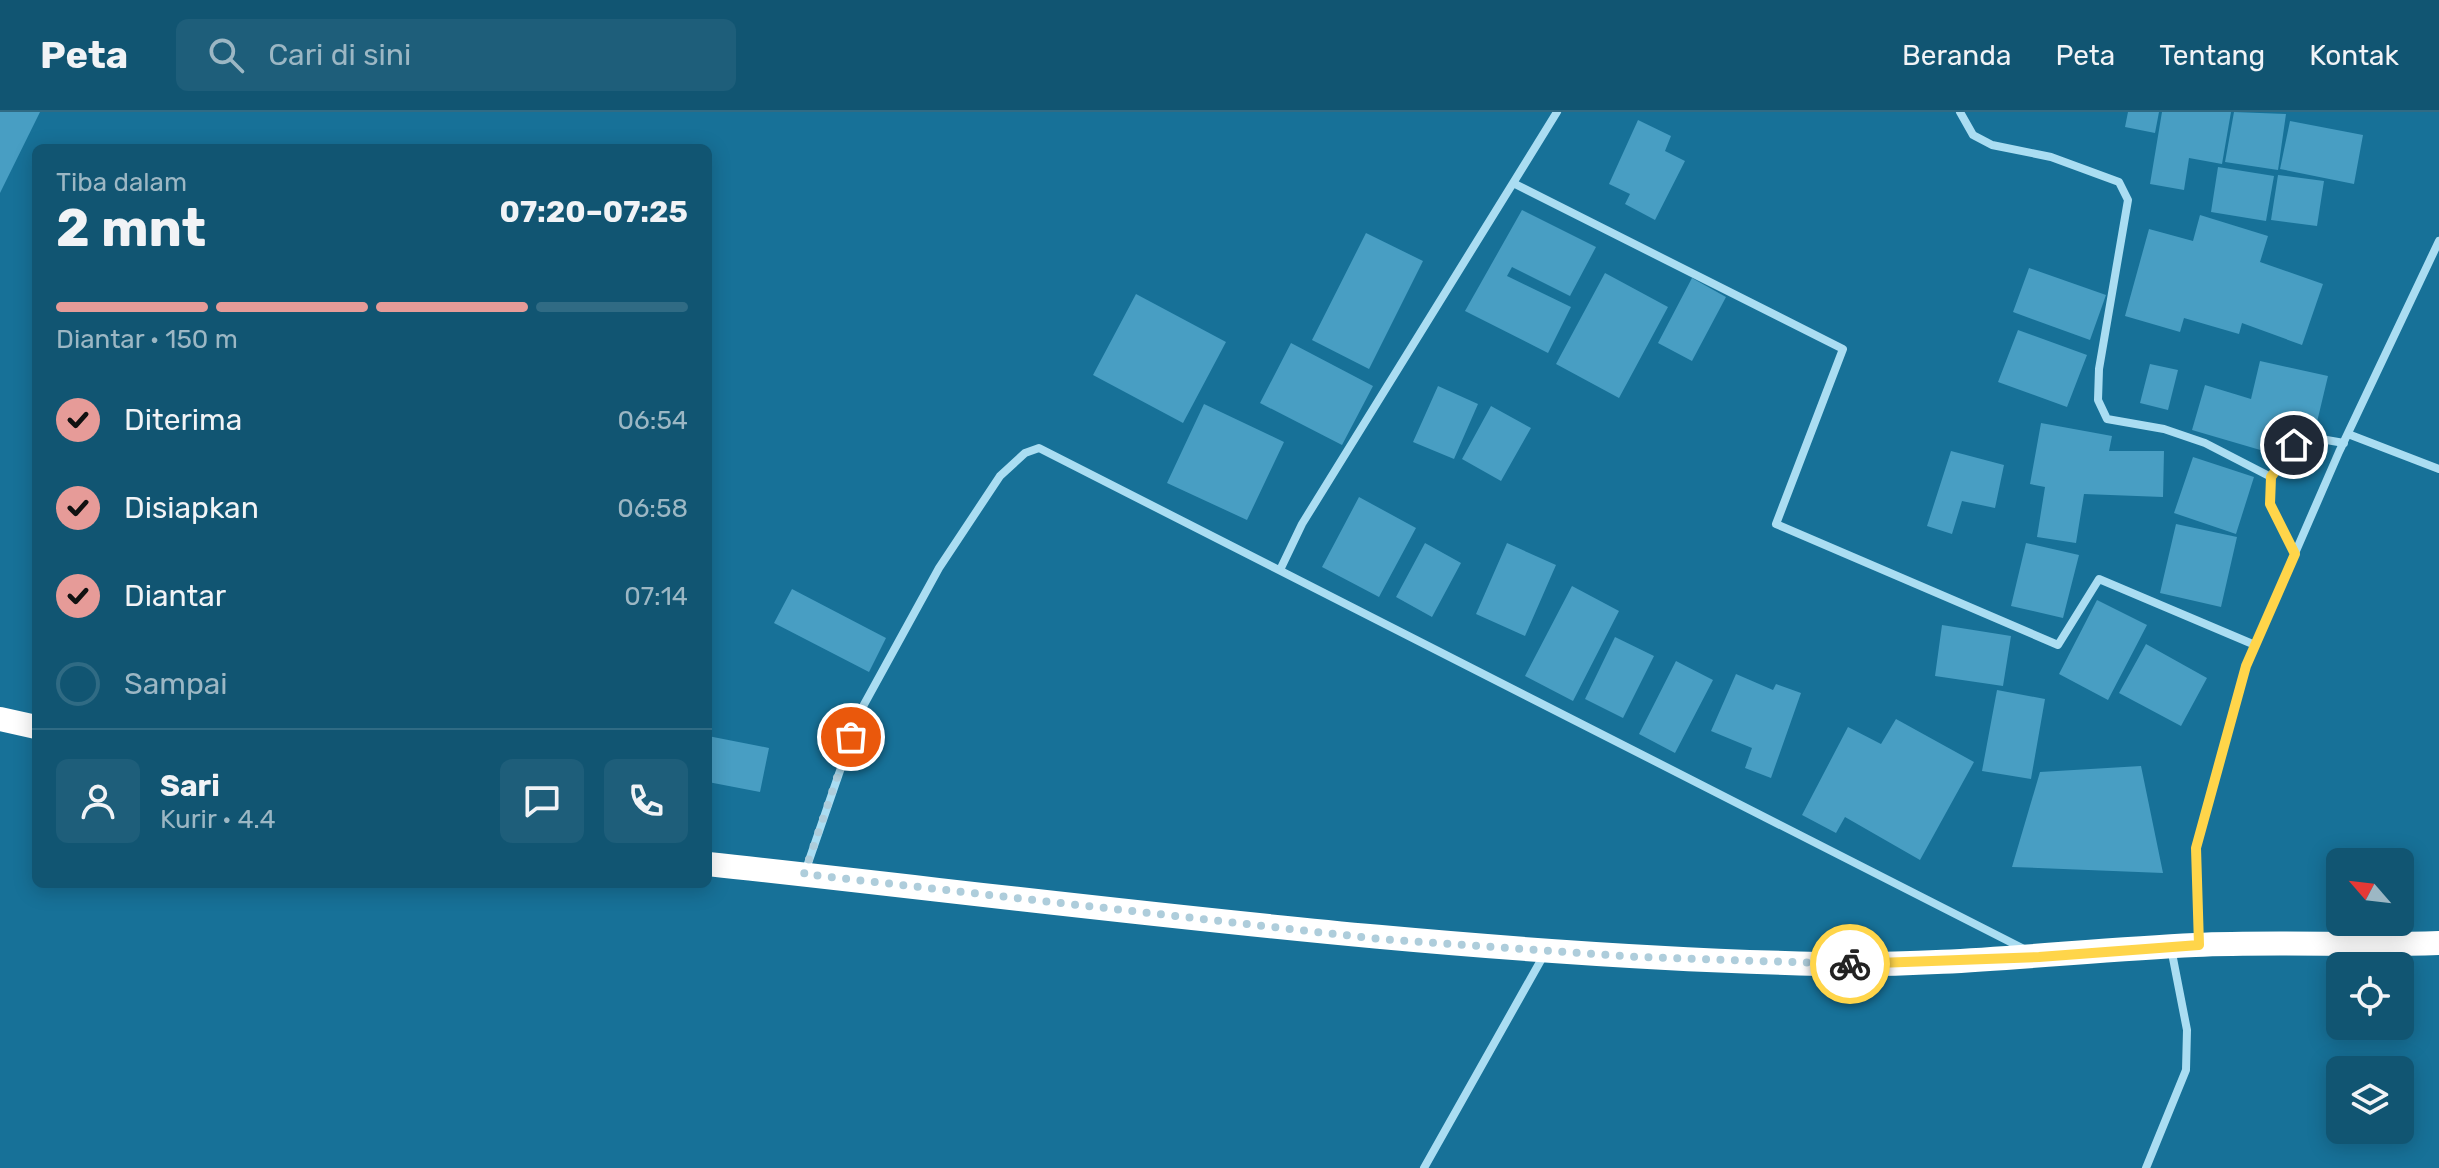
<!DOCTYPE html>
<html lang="id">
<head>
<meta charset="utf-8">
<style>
	body { margin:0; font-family:Rubik,sans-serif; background:#1e5e7a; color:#f1f3f6; height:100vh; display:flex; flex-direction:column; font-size:30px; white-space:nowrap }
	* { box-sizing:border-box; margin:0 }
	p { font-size:26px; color:#9cb7c4 }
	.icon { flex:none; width:44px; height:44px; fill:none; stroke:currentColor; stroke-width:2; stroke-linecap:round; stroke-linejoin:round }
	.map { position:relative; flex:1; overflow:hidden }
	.side { position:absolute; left:32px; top:32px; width:680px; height:744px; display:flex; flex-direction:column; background:#115572; border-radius:12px; box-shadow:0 4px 20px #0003 }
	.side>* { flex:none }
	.needle { width:52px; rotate:298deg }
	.buttons { position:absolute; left:2326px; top:736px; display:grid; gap:16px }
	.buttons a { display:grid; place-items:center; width:88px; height:88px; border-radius:12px; background:#115572; box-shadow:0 4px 20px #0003; font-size:40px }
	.pin { position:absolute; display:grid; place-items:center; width:68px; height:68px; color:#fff; margin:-34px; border:4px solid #fff; border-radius:50%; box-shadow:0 2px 8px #0007 }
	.courier { position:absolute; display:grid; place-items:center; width:80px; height:80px; margin:-40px; border:6px solid #ffd54a; border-radius:50%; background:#fff; color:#222; box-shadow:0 2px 10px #0007 }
	.headline em { font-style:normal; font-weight:700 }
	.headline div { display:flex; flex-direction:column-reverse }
	.headline { display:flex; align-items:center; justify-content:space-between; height:136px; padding:0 24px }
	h1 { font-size:52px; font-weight:700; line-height:60px }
	.bar { display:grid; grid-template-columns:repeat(4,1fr); gap:12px 8px; align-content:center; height:96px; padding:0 24px }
	.bar i { height:10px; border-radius:6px; background:#306b84 }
	.bar .on { background:#e69b98 }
	.bar p { grid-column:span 4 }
	.line { display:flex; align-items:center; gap:20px; padding:0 24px; border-top:2px solid #306b84 }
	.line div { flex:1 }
	.round { display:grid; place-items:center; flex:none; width:84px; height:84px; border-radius:12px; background:#1e5e7a }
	ol { padding:0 24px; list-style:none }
	li { display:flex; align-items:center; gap:24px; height:88px }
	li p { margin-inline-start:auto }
	li .icon { padding:8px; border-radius:50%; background:#e69b98; color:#111; stroke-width:4 }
	li:last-child { color:#9cb7c4 }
	li i { width:44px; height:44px; border:4px solid #306b84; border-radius:50% }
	header { display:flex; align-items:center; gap:48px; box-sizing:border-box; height:112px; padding:0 40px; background:#115572; border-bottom:2px solid #306b84 }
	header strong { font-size:38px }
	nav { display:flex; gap:44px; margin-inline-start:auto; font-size:28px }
	.search { width:560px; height:72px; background:#1e5e7a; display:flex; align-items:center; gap:20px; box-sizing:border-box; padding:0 28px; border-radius:12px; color:#9cb7c4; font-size:30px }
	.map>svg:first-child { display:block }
</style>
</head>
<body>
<header>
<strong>Peta</strong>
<div class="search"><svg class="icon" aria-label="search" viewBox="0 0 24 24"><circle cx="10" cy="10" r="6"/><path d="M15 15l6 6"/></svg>Cari di sini</div>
<nav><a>Beranda</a><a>Peta</a><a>Tentang</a><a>Kontak</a></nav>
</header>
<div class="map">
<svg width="2439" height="1056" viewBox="0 0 2439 1056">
	<rect width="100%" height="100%" fill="#177198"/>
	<path fill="#489ec3" d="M0,0H40L0,81Z
		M2128,0H2159L2155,21L2125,15Z
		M2162,0H2231L2222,52L2189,46L2184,78L2150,72Z
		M2234,0L2286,2L2278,58L2225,50Z
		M1638,8L1671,24L1665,39L1685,49L1655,108L1625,92L1630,82L1609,72Z
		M2290,9L2363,23L2354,72L2280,57Z
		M2218,55L2274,64L2266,109L2211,100Z
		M2278,63L2324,69L2317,114L2271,108Z
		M1522,98L1596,135L1570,184L1512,155L1507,164L1571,195L1548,241L1465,199Z
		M2200,103L2268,124L2260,150L2323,172L2302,233L2242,211L2239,222L2184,206L2180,220L2125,204L2149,117L2193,129Z
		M1366,121L1423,149L1369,257L1312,228Z
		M2029,156L2106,183L2090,228L2013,200Z
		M1605,161L1668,195L1619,286L1556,252Z
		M1692,166L1726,185L1692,249L1658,231Z
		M1136,182L1226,230L1183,311L1093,263Z
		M2018,218L2087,243L2067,295L1998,270Z
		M1291,231L1373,274L1342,333L1260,291Z
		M2260,249L2328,264L2317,310L2285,303L2274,342L2192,318L2205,273L2251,287Z
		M2150,252L2178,258L2168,298L2140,291Z
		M1438,274L1478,292L1454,347L1413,330Z
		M1204,292L1284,330L1247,408L1167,371Z
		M1491,294L1531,316L1501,369L1462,347Z
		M2041,311L2112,324L2109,339H2164L2163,385L2084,382L2076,431L2037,425L2045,375L2030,372Z
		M1951,339L2004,353L1995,396L1962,389L1952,422L1927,414Z
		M2193,345L2254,365L2236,422L2174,401Z
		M1359,385L1416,416L1379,485L1322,455Z
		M2176,412L2237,425L2221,495L2160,481Z
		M1425,431L1461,451L1432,505L1396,485Z
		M1507,431L1556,453L1525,524L1476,502Z
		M2026,431L2079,443L2063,506L2011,494Z
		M1572,474L1619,499L1573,589L1525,564Z
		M792,477L886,526L869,560L774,511Z
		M2097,488L2147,513L2108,588L2059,562Z
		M1942,513L2011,524L2003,574L1935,564Z
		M1615,525L1654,544L1623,606L1585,587Z
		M2146,532L2207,566L2181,614L2119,581Z
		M1676,549L1713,568L1675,641L1639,622Z
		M1736,562L1773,578L1776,572L1801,581L1771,666L1745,656L1752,636L1711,619Z
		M1997,578L2045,587L2031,667L1982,659Z
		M1896,607L1974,650L1920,748L1845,705L1836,721L1802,703L1848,615L1881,632Z
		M708,624L769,636L760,680L708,670Z
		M2141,654L2163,761L2012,755L2040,660Z"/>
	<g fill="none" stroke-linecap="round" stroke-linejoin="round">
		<path stroke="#aaddf2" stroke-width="8" d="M1960,0L1973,23L1992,33L2051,45L2119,70L2128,88L2099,257L2098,288L2107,307L2164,317L2205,331L2271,365L2270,392L2295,442
			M1513,71L1843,237L1776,412L2058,533L2099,467L2255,533
			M2348,322L2439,357
			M2271,365L2294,333L2309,325L2344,331
			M1280,458L1302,412L1557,0
			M805,760L861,598L939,456L1000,364L1025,341L1039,336L2024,837
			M2199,831L2196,736L2246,554L2339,340L2439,129
			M1424,1056L1545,841
			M2146,1056L2186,958L2187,918L2171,836"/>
		<path stroke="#fff" stroke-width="24" d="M0,607L36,615
			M708,752C1078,792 1447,843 1820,852C1945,855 2070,839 2195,833C2276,829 2358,834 2439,831"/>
	</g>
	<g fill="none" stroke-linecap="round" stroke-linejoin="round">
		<path stroke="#aecddb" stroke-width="8" stroke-dasharray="0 14.4" d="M851,625L804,762L1379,827L1639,845L1850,852"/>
		<path stroke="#ffd54a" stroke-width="10" d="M1850,852L2039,845L2199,833L2196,736L2246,554L2295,442L2270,392L2271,365L2294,333"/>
	</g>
</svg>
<div class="buttons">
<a><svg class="needle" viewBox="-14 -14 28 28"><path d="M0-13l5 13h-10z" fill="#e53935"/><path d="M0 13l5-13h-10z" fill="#9cb7c4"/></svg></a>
<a><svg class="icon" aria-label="locate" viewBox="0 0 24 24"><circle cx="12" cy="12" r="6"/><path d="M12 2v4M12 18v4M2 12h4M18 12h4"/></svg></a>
<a><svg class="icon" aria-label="layers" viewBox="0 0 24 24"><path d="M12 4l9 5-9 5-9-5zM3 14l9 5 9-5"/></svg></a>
</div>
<div class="pin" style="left:851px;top:625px;background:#ea580c"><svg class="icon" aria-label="bag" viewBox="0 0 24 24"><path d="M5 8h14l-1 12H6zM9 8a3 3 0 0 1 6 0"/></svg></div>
<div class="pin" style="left:2294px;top:333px;background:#1f2937"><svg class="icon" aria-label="home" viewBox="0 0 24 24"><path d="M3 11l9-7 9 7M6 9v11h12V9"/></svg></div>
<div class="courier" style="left:1850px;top:852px"><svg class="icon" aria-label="bike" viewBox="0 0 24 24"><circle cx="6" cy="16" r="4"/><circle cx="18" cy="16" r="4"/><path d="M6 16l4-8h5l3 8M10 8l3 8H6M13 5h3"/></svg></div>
<section class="side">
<div class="headline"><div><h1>2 mnt</h1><p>Tiba dalam</p></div><em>07:20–07:25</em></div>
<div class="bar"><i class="on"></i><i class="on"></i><i class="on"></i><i></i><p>Diantar · 150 m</p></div>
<ol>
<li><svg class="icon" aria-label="check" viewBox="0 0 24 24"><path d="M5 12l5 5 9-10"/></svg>Diterima<p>06:54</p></li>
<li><svg class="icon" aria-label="check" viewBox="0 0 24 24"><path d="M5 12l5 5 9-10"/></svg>Disiapkan<p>06:58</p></li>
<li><svg class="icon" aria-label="check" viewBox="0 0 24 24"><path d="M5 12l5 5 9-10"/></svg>Diantar<p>07:14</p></li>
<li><i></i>Sampai</li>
</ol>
<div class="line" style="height:144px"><a class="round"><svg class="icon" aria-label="person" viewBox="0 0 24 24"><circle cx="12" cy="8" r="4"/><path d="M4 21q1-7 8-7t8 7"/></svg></a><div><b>Sari</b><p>Kurir · 4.4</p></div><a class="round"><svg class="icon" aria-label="chat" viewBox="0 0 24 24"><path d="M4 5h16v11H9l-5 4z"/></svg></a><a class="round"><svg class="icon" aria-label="phone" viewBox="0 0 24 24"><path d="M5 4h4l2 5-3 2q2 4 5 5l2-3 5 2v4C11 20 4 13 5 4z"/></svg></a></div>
</section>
</div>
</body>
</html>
